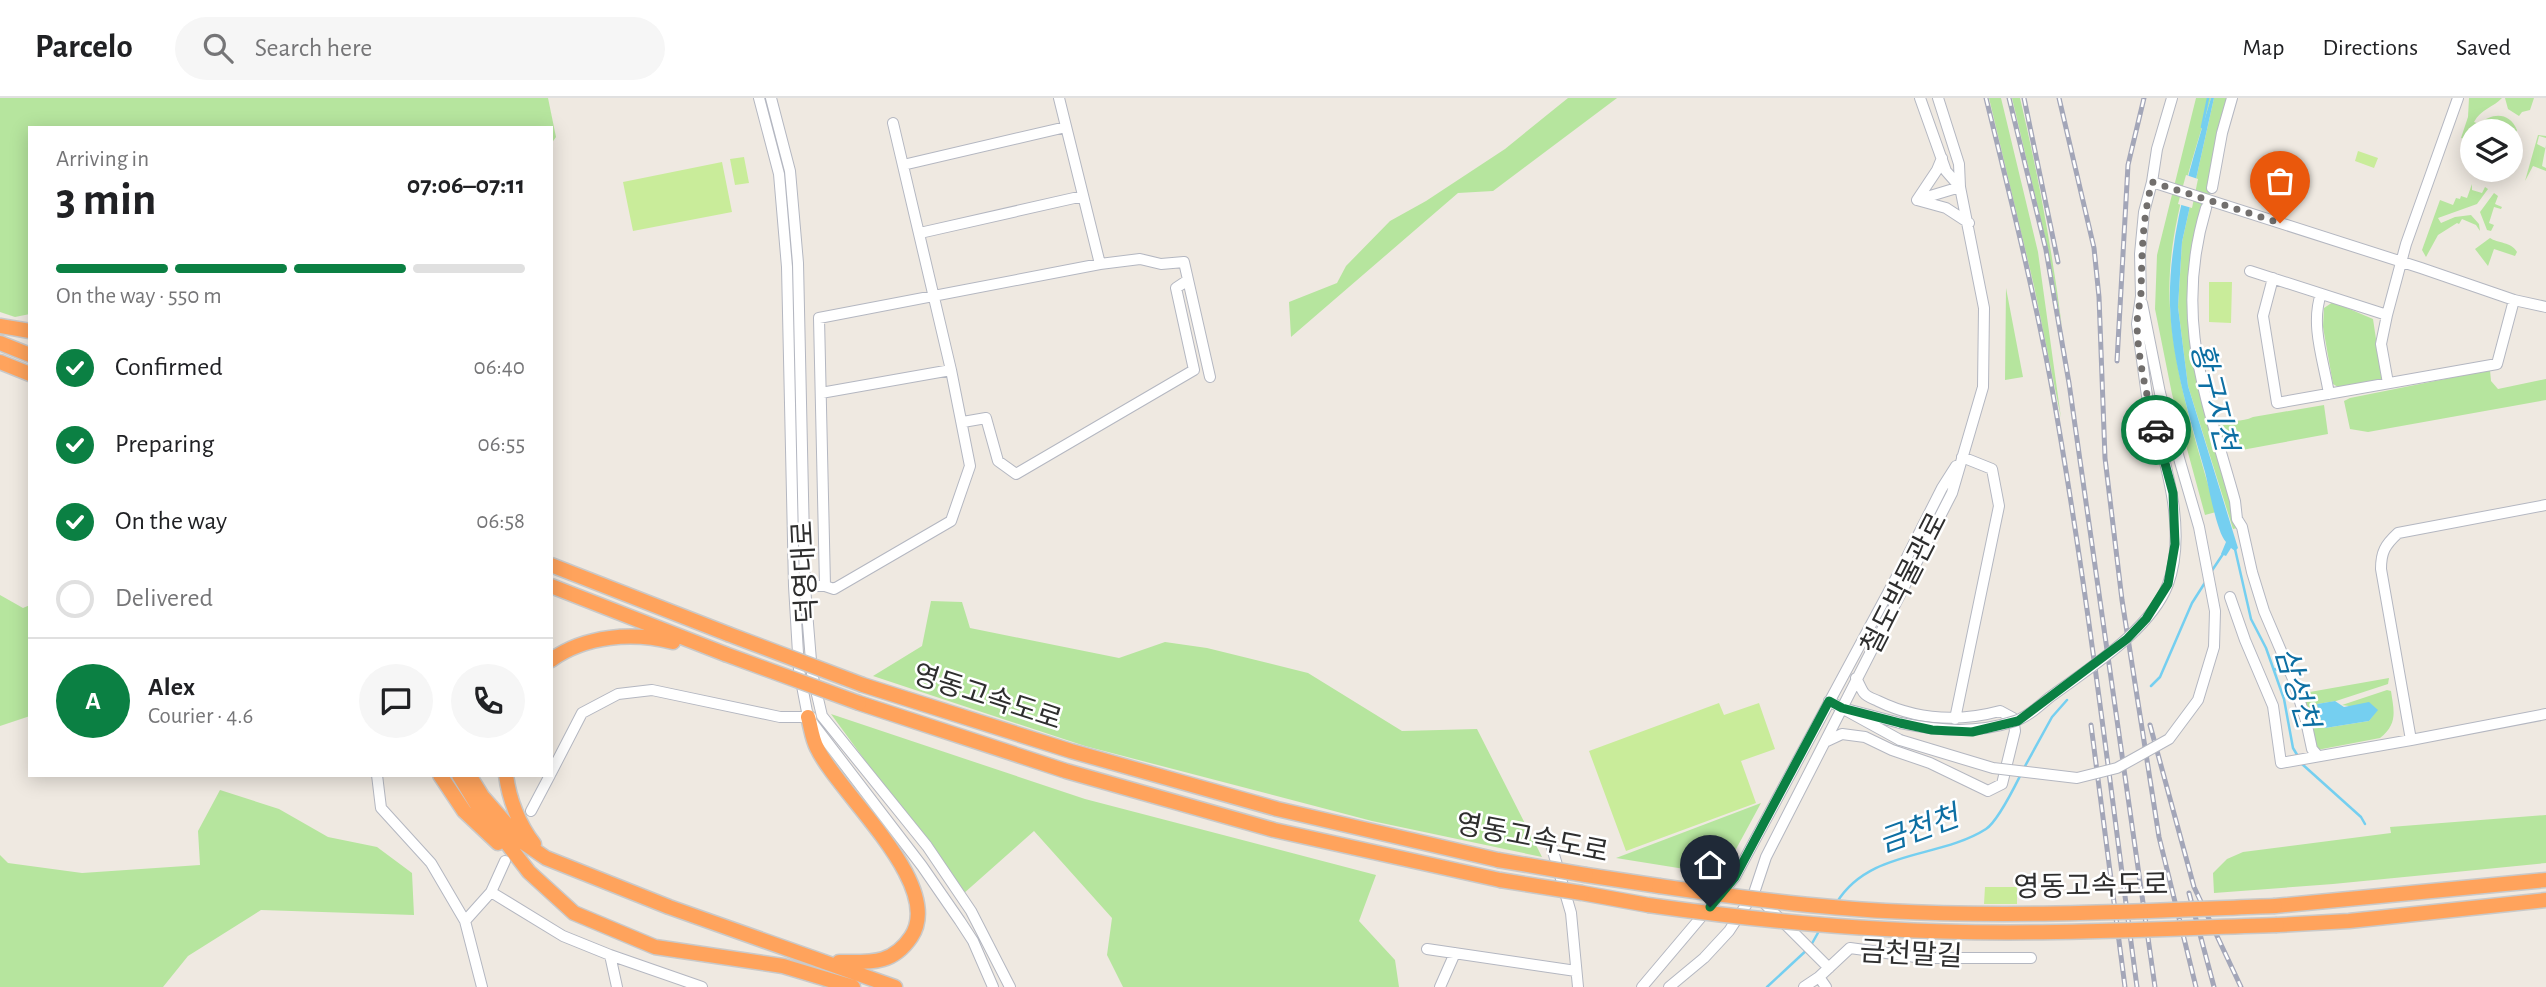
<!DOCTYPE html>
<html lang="en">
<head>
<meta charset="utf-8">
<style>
	body { margin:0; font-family:"Alegreya Sans","Noto Sans KR",sans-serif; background:#f6f6f6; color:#202124; height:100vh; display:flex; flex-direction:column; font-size:26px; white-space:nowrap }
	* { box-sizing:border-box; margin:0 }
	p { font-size:23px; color:#757577 }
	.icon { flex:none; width:38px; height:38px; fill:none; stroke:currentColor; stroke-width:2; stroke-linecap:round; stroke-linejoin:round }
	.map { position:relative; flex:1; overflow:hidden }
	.details { position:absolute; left:28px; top:28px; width:525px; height:651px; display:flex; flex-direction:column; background:#fff; border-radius:0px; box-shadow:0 4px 18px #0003 }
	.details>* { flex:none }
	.buttons { position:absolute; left:2460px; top:21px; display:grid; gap:14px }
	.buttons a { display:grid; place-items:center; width:63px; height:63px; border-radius:50%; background:#fff; box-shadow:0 4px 18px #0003; font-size:35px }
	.pin { position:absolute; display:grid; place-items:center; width:60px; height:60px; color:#fff; margin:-72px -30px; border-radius:50% 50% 50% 0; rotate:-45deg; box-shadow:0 0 7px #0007 }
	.pin .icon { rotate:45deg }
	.courier { position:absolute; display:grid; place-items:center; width:70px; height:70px; margin:-35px; border:5px solid #0b8043; border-radius:50%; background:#fff; color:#222; box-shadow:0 2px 9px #0007 }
	.headline em { font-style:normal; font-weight:600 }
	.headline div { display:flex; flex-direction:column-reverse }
	.headline { display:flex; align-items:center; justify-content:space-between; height:119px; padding:0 28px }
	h1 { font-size:46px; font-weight:600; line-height:52px }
	.bar { display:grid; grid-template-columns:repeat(4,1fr); gap:10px 7px; align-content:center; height:84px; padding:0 28px }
	.bar i { height:9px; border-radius:5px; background:#e0e0e0 }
	.bar .active { background:#0b8043 }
	.bar p { grid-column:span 4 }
	.line { display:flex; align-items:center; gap:18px; padding:0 28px; border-top:2px solid #e0e0e0 }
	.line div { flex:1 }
	.round { display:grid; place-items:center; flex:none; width:74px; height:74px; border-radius:37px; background:#f6f6f6 }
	ol { padding:0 28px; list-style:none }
	li { display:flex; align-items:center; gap:21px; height:77px }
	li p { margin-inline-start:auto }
	li .icon { padding:7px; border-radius:50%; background:#0b8043; color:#fff; stroke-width:4 }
	li:last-child { color:#757577 }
	li i { width:38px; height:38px; border:4px solid #e0e0e0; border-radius:50% }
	header { display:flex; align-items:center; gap:42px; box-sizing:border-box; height:98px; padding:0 35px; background:#fff; border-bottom:2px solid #e0e0e0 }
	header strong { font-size:33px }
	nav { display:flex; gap:38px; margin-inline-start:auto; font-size:24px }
	.search { width:490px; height:63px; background:#f6f6f6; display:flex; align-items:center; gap:18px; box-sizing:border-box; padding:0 24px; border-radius:38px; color:#757577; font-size:26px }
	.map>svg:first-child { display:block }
</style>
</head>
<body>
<header>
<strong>Parcelo</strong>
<div class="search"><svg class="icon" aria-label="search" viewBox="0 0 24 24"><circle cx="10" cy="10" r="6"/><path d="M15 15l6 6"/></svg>Search here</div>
<nav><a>Map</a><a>Directions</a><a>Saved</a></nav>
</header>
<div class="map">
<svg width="2546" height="889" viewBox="0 0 2546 889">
	<rect width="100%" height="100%" fill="#efe9e1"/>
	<path fill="#b6e59e" d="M0,0H548L556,39L551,46V30H30V216L15,219L0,214Z
		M1568,0H1617L1493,93L1458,95L1291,239L1289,204L1337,185L1346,168L1390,123L1426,103L1505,51Z
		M1989,0H2001L2038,154L2061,320L2034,188Z
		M2012,0H2020C2038,76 2052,151 2062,229L2048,152Z
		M2196,0H2211C2191,67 2165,139 2170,210C2175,280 2197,347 2216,414L2205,417L2172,296L2155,211L2157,157Z
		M2214,0H2232L2212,90L2198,136L2192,179L2199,275L2242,429L2233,431L2188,288L2178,209L2182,144Z
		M2469,0H2502C2494,9 2481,11 2474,24L2479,26C2492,14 2510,14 2517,32L2515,37L2505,26L2497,22L2492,29L2491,27L2483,33H2473V54L2466,51L2468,43L2461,40L2468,19Z
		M2505,0H2534L2530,12L2522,14L2519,18L2508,11Z
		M2538,37L2546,38V40L2539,38L2537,46L2545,50L2546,47L2542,68L2546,70V73L2533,68L2525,83Z
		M2472,86V92L2482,95L2485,89L2488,91L2477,106L2438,120L2441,125L2455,119L2471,117L2479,126L2480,133L2476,127L2462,121L2459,126L2457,125L2438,137L2426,159L2422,152L2440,102L2453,107L2456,100L2460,101L2461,98L2467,100Z
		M2494,95L2498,98L2495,106L2502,109L2501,111L2494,109L2489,125L2494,127L2491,133L2487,132L2480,114Z
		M2490,140C2497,145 2512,144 2517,154L2515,158L2494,151L2488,168L2475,151Z
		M2006,190L2023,279L2005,282Z
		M2333,204L2373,221L2382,281L2338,289L2333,286L2323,229L2324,210Z
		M2490,272L2491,283L2498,291L2546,281V302L2368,334L2350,331L2344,303L2350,300Z
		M2324,307L2328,336L2242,352L2224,346L2218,328C2229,320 2242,325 2253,319Z
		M0,497L23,510L30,507V618L0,628Z
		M931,503L962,504L970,530L1119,560L1165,544L1207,550L1308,575L1402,633L1477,631L1542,759L1372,723L1085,648L873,578L922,548Z
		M2389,580L2388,586L2336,603L2317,606L2325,630L2369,623L2377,612L2342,607L2387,592L2391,593C2394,613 2398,626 2380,640L2317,652L2314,649L2304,595Z
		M831,616L1085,701L1376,777L1359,823L1395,862L1399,889H1123L1107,857L1112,820L1034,733L963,796Z
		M220,692L279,711L328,739L377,749L412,775L414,817L261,812L188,858L163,889H0V757L8,765L82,775L200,767L198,733Z
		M1761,705L1722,777L1616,760Z
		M2546,717V765L2333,786L2214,795L2213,775L2227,761L2243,754L2391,735L2390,729Z"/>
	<path fill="#c9ec9a" d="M2358,53L2378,60L2374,70L2355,63Z
		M744,59L749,85L735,87L730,61Z
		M722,64L732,114L633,133L623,84Z
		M2209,184H2232L2231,225L2209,224Z
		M1719,605L1724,617L1759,605L1775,651L1741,663L1756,705L1626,753L1589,653Z
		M1985,789H2017V806H1984Z"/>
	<path fill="#75cff0" d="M2211,0H2214L2182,144L2178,209L2188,288L2238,450L2235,453L2231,450L2226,458L2221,456L2226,444C2217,435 2209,390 2205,374C2190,320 2172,265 2170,208C2168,137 2191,67 2211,0Z
		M2335,603L2344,609L2369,604L2378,612L2369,623L2325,630L2322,627L2317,606Z"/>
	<path fill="#efe9e1" d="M2186,77L2198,81L2192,110L2178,106Z"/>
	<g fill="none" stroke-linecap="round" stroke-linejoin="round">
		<path stroke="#75cff0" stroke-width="2.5" d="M2202,29L2208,0
			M2235,451L2251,521L2266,550L2284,601L2293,650L2299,660
			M2211,474L2223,456
			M2275,571L2285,576
			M2151,588L2160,579L2192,505L2206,483
			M2302,666L2361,719L2365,726
			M2024,670L2052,619L2067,602
			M1837,804C1870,751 1939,761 1986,731C1998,723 2014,690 2021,676
			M1767,889L1810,849L1819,833"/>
		<defs>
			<path id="minor" d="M759,0L779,76L787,169L794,488L799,572L808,619L922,768L960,823L973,843L993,889
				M771,0L790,73L798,165L805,489L812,575L822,618L927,748L971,813L1010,889
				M1059,0L1100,166
				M1920,0L1946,73L1960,89
				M1942,60L1937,72L1917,102L1946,110L1969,125
				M903,67L1066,29
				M2152,84L2421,170L2514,202L2546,209
				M2212,90L2222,35L2232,0
				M1917,102L1960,89
				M2206,110C2173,220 2206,299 2235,403L2237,421L2242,429L2252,474L2264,513L2293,581L2306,623L2312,651L2318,658
				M920,135L1083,98
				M2250,173L2387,217
				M2273,180L2263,218L2277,305L2497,266L2514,202
				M2321,196C2310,227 2324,264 2329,296
				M2142,205L2160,295
				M2388,285L2381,246L2387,217L2406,146L2458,0
				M821,295L951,272
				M2147,298L2137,226L2141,198L2140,156L2144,114L2152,84L2157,51L2172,0
				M963,324L986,320L998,363L1016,376L1194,272L1176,190L1188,182
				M2546,407L2398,435C2385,447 2381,454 2381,471L2411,642L2546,616
				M801,488H825L834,491L951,423L970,368L951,272L893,25
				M825,488L819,220L1100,166L1140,161L1161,166L1184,164L1210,279
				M2230,499L2245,542L2273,608L2281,665L2411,642
				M1829,603L1900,642
				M1850,612L1900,625
				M1955,621L1999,408L1992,371L1962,359
				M1827,643L1842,636L1865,639L1892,652L1930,665L1988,693L2002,686L2015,633L2013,620L2000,613C1959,624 1917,622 1878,603C1874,601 1867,599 1864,595C1861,591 1859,585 1856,580
				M551,675L582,615L618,596L652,592L780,619H811
				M377,677L381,710L431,765L465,823L482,889
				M531,713L550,677
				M1552,750L1571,815L1578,889
				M491,794L563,838L610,857L702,889
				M1760,801L1829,870
				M465,823L491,794L505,763
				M1427,851L1576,873
				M610,857L617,889
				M1819,879L1826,889
				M1440,889L1455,855
				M1642,889L1735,779L1903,467L1942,390L1956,368
				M1669,889L1704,860L1729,833L1754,795L1766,759L1952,395L1983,289L1984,210L1960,89L1959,66L1938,0
				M1804,889L1819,879L1850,850L1923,860H2031"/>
			<path id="highway" d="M0,228L30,233
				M0,245L30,257
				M0,264L30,276
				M551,467L728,536
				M551,488L725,556
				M551,562C586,537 633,534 673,544
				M863,587L1071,653L1277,711L1498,762
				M859,605L1066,673L1274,732L1500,782
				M808,619C811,629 812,641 817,650C838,695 946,787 911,839C892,867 871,864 839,864
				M440,677L464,713L498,745
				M459,677L476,705L529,774L574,815L655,849L783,868L853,889
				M469,677L482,698L521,743L546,760L669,809L895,889
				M506,677C509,701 519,727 534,746
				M1586,777L1659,788
				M1582,795L1648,807
				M2275,808L2546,782
				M2277,827L2349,823L2546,802"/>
		</defs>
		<use href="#minor" stroke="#b4b7c1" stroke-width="12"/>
		<use href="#highway" stroke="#c9c9c9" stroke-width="17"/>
		<use href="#minor" stroke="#fff" stroke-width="10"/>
		<use href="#highway" stroke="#ffa35c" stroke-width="14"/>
		<defs>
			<path id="rail" d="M1986,0C2009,94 2033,189 2051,285C2087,485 2110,688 2137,889
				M2009,0L2046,152L2069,285L2155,889
				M2024,0L2058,164
				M2059,0L2094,150L2099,199L2105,360L2122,502L2159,739L2196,889
				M2117,263L2128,67L2144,0
				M2091,627L2125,889
				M2150,627L2194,789L2241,889
				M2189,795L2214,889"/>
		</defs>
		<use href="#rail" stroke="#a3a6b8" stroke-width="5"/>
		<use href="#rail" stroke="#fff" stroke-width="2.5" stroke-dasharray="8" stroke-linecap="butt"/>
		<defs>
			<path id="minor-bridge" d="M1900,625C1940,633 1976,636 2015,623C2028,619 2040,607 2050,599C2089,570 2150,533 2168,486C2189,429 2162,354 2147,298
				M1900,642L1993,670L2077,680L2117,670L2169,641L2198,602L2214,549L2215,513L2199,429L2160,295"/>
			<path id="highway-bridge" d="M728,536L863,587
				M725,556L859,605
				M1498,762L1586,777
				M1500,782L1582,795
				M1659,788C1734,799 1810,809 1886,813C2016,820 2145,813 2275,808
				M1648,807C1726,818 1806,827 1885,831C2016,839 2147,831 2277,827"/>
		</defs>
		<use href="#minor-bridge" stroke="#b4b7c1" stroke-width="12" stroke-linecap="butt"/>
		<use href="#highway-bridge" stroke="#c9c9c9" stroke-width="17" stroke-linecap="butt"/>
		<use href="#minor-bridge" stroke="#fff" stroke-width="10"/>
		<use href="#highway-bridge" stroke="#ffa35c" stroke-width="14"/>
	</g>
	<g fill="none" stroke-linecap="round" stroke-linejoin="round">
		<path stroke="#726f6d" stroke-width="7" stroke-dasharray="0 12.6" d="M2156,332C2147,299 2138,262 2137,227C2137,217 2140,206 2141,195C2142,155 2142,123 2152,84L2280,125"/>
		<path stroke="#0b8043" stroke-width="9" d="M1710,809L1735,779L1829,603L1842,610L1900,625L1932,632L1972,634L2018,623L2127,541L2146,521L2168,486L2175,446L2173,395L2156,332"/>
	</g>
	<g text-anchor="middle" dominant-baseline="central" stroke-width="5" stroke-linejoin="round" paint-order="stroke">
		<g font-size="28" fill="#2e2e2e" stroke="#fff">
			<text transform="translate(806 474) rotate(-93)">덕영대로</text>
			<text transform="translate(1905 486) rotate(-63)">철도박물관로</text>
			<text transform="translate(987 600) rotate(18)">영동고속도로</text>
			<text transform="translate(1532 741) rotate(11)">영동고속도로</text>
			<text transform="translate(2091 789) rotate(-1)">영동고속도로</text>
			<text transform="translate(1911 857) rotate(3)">금천말길</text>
		</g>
		<g font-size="30" font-style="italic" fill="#0d6fa3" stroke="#fff">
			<text transform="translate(2213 299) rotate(76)">황구지천</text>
			<text transform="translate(2296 590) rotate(73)">삼성천</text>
			<text transform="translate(1919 732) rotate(-20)">금천천</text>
		</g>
	</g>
</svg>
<div class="buttons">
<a><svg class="icon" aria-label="layers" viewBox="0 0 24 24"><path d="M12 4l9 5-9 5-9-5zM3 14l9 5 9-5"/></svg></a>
</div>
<div class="pin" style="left:2280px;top:125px;background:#ea580c"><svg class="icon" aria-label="bag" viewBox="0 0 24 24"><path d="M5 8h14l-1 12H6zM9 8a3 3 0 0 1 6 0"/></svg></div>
<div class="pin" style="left:1710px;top:809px;background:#1f2937"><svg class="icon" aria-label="home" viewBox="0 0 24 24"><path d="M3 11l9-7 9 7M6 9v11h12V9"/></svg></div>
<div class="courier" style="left:2156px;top:332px"><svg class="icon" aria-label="car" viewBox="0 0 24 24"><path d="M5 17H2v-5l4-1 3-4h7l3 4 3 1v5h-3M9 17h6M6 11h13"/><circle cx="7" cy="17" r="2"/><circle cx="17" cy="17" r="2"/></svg></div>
<section class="details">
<div class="headline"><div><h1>3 min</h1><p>Arriving in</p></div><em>07:06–07:11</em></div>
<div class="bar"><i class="active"></i><i class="active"></i><i class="active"></i><i></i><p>On the way · 550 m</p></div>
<ol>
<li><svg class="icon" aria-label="check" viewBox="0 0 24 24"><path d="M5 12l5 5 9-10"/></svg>Confirmed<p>06:40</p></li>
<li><svg class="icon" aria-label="check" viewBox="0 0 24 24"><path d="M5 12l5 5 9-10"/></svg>Preparing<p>06:55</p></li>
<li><svg class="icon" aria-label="check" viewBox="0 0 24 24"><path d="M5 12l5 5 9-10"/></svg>On the way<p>06:58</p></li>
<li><i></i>Delivered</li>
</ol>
<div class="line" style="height:126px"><b class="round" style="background:#0b8043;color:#fff">A</b><div><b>Alex</b><p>Courier · 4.6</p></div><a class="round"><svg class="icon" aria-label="chat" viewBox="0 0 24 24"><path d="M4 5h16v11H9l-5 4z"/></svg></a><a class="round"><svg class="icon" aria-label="phone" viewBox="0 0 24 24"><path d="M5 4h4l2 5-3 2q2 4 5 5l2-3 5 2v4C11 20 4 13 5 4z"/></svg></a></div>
</section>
</div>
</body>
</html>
